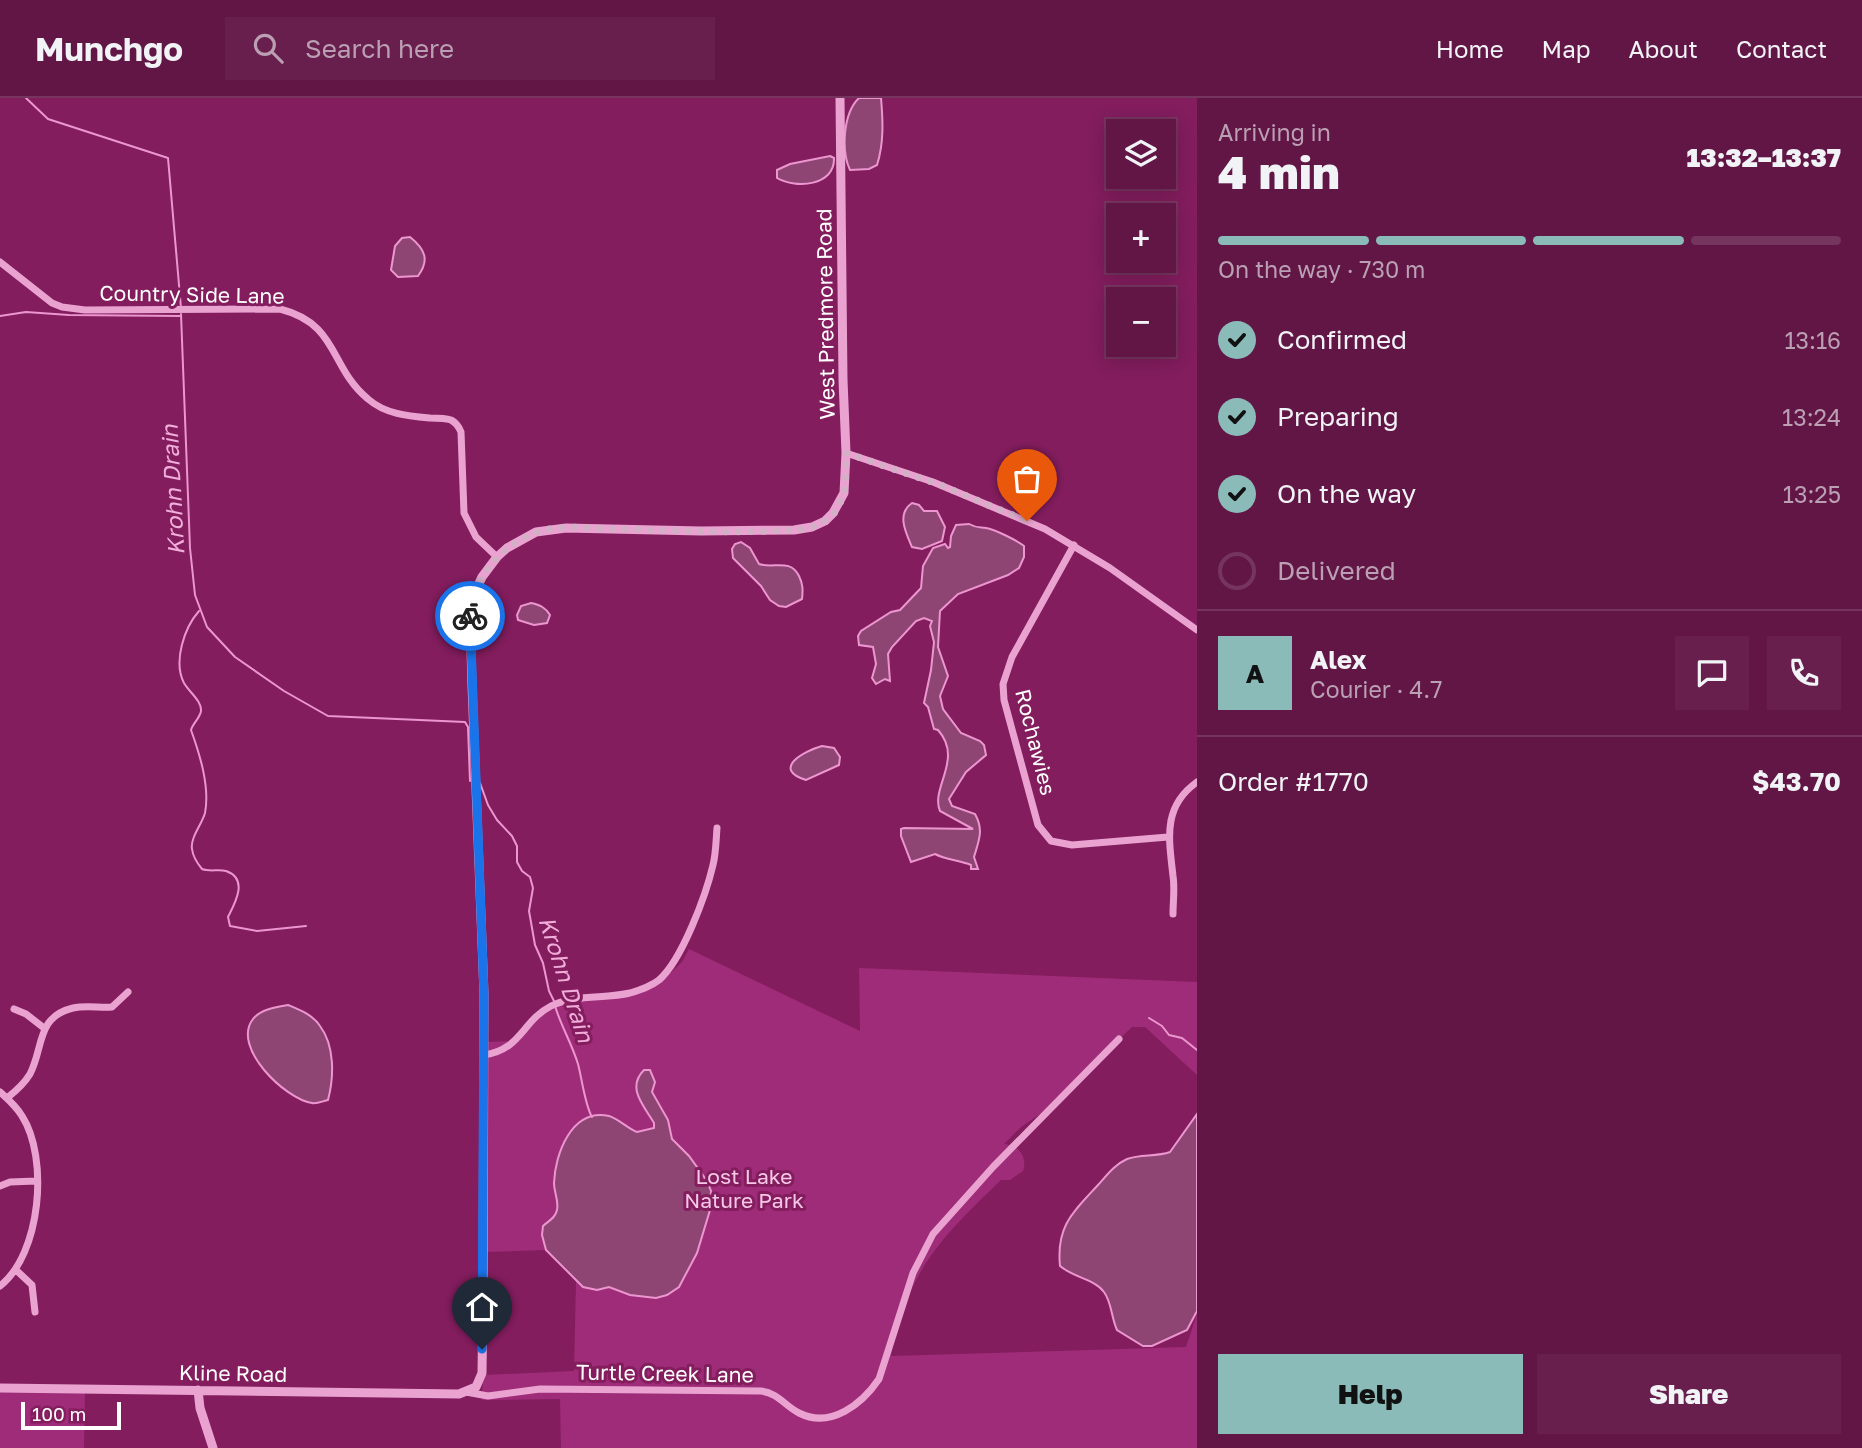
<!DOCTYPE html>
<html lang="en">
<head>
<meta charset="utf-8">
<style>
	body { margin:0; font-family:"Golos Text",sans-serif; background:#681f4d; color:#f1f3f6; height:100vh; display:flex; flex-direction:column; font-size:26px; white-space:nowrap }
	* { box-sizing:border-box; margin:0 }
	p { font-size:23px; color:#bb9fb3 }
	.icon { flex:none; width:38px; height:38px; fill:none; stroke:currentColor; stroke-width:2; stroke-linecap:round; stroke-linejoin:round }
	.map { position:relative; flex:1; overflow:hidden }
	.drawer { display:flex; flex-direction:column; background:#621646; width:665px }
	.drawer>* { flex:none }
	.buttons { position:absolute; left:1106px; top:21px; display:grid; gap:14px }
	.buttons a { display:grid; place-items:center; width:70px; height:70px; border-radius:0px; background:#621646; box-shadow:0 4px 18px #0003,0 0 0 2px #76355f; font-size:35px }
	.scale { position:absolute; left:21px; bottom:18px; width:100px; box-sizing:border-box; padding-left:7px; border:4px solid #fff; border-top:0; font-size:19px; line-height:24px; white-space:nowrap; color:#fff; -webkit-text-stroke:5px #831d5e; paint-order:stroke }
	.pin { position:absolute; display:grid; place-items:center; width:60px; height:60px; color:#fff; margin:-72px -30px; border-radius:50% 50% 50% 0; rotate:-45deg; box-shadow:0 0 7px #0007 }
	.pin .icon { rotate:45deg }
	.courier { position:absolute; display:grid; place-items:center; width:70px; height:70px; margin:-35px; border:5px solid #1a73e8; border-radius:50%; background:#fff; color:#222; box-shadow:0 2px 9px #0007 }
	.overview em { font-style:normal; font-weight:800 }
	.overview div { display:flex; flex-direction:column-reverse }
	.overview { display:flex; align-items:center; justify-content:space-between; height:119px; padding:0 21px }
	h1 { font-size:46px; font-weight:800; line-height:52px }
	.bar { display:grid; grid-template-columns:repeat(4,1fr); gap:10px 7px; align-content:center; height:84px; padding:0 21px }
	.bar i { height:9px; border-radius:5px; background:#76355f }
	.bar .on { background:#8bbbb9 }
	.bar p { grid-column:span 4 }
	.line { display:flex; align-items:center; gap:18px; padding:0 21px; border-top:2px solid #76355f }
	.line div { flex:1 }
	.round { display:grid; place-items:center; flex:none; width:74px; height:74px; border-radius:0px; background:#681f4d }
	ol { padding:0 21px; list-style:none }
	li { display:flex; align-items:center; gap:21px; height:77px }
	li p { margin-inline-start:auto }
	li .icon { padding:7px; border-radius:50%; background:#8bbbb9; color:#111; stroke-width:4 }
	li:last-child { color:#bb9fb3 }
	li i { width:38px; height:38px; border:4px solid #76355f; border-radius:50% }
	.cta { display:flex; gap:14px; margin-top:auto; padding:14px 21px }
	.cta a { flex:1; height:80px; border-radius:0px; background:#8bbbb9; color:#111; font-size:28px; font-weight:800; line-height:80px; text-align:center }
	.cta a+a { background:#681f4d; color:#f1f3f6 }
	header { display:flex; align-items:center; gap:42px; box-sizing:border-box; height:98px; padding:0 35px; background:#621646; border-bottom:2px solid #76355f }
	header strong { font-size:33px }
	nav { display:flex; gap:38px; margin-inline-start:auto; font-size:24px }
	.search { width:490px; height:63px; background:#681f4d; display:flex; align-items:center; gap:18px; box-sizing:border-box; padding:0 24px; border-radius:0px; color:#bb9fb3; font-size:26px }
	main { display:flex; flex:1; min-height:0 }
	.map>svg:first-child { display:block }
</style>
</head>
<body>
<header>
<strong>Munchgo</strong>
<div class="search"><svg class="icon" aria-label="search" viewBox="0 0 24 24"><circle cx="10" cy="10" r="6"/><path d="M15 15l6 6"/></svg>Search here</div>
<nav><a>Home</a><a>Map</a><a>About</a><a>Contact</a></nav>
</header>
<main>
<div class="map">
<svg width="1197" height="1350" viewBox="0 0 1197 1350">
	<rect width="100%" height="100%" fill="#831d5e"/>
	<path fill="#9f2c78" d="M689,851L860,933L859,870L1197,884V977L1145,929H1132L1046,1012L1021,1029L1004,1046C1018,1047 1028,1058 1023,1073L1010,1082H1001C941,1140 907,1173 891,1258L1186,1249L1197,1216V1350H561L560,1301L482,1302L483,1277L574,1273L576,1183L546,1152L487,1154V944L512,943L547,913L561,905L628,896L662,883L682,864Z
		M0,1292L85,1294L84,1350H0Z"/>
	<path fill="#8f4574" stroke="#ec96cf" stroke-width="2" d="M859,0H881C883,23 884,45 877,67L869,71L850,72C841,53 843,15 859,0Z
		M830,58L834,60C835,88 796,91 777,80V72L790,66Z
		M410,139C425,151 430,162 418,178L398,179L391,172L395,148L402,140Z
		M912,405L919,407L924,413H937L945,429L942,443L922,451L912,449C906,435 896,416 912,405Z
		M969,426C976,430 979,429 986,430C994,431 1018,443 1024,448V459L1019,470L1008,477L958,496L940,513L938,549L948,578L940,598L943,611L961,635L980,643L984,647L986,657L966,674L949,701L952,708L975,716C984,732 979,742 974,759L978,771H971V767C959,762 946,762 935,756L911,764L901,738V731L904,730L973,731L940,713C930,690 964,661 938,632L934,631L928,609L924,605L931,572L934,544L930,528L932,523L924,520L916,523L892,549L888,556L890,583L885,581L876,586L872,580L876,566L873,549L859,547L858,538L861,533L891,514L900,512L921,490L923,468L933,450L945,446L948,450L950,449L951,438L956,427Z
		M741,444L750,450L759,466C774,471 790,460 799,478C803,486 803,492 802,501L786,509L779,508L770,502L761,488L733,460L732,451L735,446Z
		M531,505C540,507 545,509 550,517L547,525L534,527L518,522L517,517L521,508Z
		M822,648L834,650L840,659L839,667L806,682C771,671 804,653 822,648Z
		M288,907C300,912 313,917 320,928C335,948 334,979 328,1002C323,1003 317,1006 312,1005C285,1001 231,949 253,921C261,911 277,909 288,907Z
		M644,972H650L655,984L652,994L668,1022L672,1041L689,1058L707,1083L711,1093L710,1112L697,1155L679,1189L667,1197L656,1200L630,1197L609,1189L597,1192L583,1189L546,1152L542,1137L543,1128C548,1123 555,1121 557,1112C559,1103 554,1094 554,1085C555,1057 571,1010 609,1018C619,1021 627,1030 637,1034L654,1030V1025C644,1008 626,990 644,972Z
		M1197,1016V1213L1187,1232L1152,1248H1143L1117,1232C1111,1219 1112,1205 1104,1194C1095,1181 1074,1180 1060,1168C1056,1128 1073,1114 1098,1087C1107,1077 1114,1067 1127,1061C1141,1056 1156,1059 1170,1054Z"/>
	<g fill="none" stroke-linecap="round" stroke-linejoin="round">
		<path stroke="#ec96cf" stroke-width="2" d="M26,0L48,21L168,60L181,210
			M181,216L190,450L195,497L207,529L235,559L284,593L328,618L465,624L468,629L470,683
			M0,218L26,214L69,217L180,218
			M199,513C184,530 173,564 184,585C189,594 202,603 201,613C200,620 193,625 191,632C200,657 210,689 205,715C202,726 190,740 192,751C193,759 197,765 202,771C210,774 218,771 226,773C249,781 235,805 228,819L230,828L257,833L306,828
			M480,685L488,707L497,722L512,738L517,748V764L522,773L530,779L533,790L529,813L535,847L543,865L549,893L554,903
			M555,908C561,928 572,946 578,966C582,981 585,1007 592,1019
			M1149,920L1162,928L1169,937L1182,940L1197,952"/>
		<path stroke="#eaa3d1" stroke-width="7" d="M0,164L52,205L62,209L85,212L280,211C339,226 329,269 368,301C385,316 408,318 430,320C437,320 445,320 451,322C457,325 459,329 461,334L464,415L476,439L497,459
			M846,355L933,384L1045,431L1110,470L1197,532
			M1074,447L1012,559L1003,586L1004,602L1038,727L1051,743L1072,747L1168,739
			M1173,816C1173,803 1175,790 1173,778C1169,741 1162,709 1197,684
			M14,911L26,916L44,930
			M484,957C521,952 522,923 551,908C575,896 604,901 630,895C640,892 650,889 659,882C682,862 706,797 713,767C716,755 716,742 717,730
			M0,994C8,1001 16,1008 22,1018C49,1060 41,1156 0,1188
			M7,1000C16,993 24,986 30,976C44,949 36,919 73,910C86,907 100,910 112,909L128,894
			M0,1088L10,1084L36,1083
			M16,1172L32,1187L35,1214
			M466,1294L488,1298L540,1291L761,1293C778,1295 785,1308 799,1315C831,1331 862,1306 879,1281L913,1175L933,1136L993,1069L1119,941"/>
		<path stroke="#eaa3d1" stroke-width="9" d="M0,1290L459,1296L476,1289L482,1275L483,1204L484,896L472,587L470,516L474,496L482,479L497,459L507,450L536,434L566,430L701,433L794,432L812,429L825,423L833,415L844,395L846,355L843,282L840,0
			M198,1292L200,1310L213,1350"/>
	</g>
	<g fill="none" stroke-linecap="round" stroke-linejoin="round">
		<path stroke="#d4b0c7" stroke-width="7" stroke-dasharray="0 12.6" d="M470,518C474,481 499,448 535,435C559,426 589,430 614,431C665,432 717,435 768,433C786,432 809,434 825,423C848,408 846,378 846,355L938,386L1027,423"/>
		<path stroke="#1a73e8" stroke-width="9" d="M470,518L484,896L482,1251"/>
	</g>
	<g text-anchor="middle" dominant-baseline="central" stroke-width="6" stroke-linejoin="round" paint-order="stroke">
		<g font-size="21" fill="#fff" stroke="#831d5e">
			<text transform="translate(192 196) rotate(1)">Country Side Lane</text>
			<text transform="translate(825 216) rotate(-91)">West Predmore Road</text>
			<text transform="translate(1036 644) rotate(76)">Rochawies</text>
			<text transform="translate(233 1275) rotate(1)">Kline Road</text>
			<text transform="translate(665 1275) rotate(1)">Turtle Creek Lane</text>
		</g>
		<g font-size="21" fill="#f7c7e7" stroke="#831d5e">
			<text x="744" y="1078">Lost Lake<tspan x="744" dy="24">Nature Park</tspan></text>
		</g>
		<g font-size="23" font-style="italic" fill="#f1aeda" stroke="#831d5e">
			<text transform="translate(172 392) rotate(-93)">Krohn Drain</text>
			<text transform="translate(567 881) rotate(72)">Krohn Drain</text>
		</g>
	</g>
</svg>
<div class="buttons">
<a><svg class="icon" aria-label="layers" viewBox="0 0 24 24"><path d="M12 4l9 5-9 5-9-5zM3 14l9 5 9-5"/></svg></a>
<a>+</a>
<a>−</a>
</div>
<div class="scale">100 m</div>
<div class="pin" style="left:1027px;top:423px;background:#ea580c"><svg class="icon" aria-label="bag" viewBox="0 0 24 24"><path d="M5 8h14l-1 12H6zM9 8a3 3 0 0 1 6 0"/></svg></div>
<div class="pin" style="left:482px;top:1251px;background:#1f2937"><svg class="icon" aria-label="home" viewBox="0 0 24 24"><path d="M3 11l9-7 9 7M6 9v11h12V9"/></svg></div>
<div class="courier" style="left:470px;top:518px"><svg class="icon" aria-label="bike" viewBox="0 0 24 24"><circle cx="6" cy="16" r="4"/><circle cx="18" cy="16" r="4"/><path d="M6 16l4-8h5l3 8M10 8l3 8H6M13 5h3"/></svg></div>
</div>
<section class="drawer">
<div class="overview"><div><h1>4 min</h1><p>Arriving in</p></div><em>13:32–13:37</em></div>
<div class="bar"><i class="on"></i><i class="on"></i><i class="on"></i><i></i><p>On the way · 730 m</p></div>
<ol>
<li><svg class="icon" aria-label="check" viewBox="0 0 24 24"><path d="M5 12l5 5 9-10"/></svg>Confirmed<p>13:16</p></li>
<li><svg class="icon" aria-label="check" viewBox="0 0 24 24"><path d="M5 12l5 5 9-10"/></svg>Preparing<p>13:24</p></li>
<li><svg class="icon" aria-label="check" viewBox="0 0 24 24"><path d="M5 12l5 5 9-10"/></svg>On the way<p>13:25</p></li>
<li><i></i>Delivered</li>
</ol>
<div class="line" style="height:126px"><b class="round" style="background:#8bbbb9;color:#111">A</b><div><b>Alex</b><p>Courier · 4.7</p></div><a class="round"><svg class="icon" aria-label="chat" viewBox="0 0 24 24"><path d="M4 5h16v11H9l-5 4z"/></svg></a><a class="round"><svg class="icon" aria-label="phone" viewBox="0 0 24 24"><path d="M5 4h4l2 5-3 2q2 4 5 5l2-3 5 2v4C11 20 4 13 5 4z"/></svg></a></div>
<div class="line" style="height:91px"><div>Order #1770</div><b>$43.70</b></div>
<div class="cta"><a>Help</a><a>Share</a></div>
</section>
</main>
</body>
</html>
